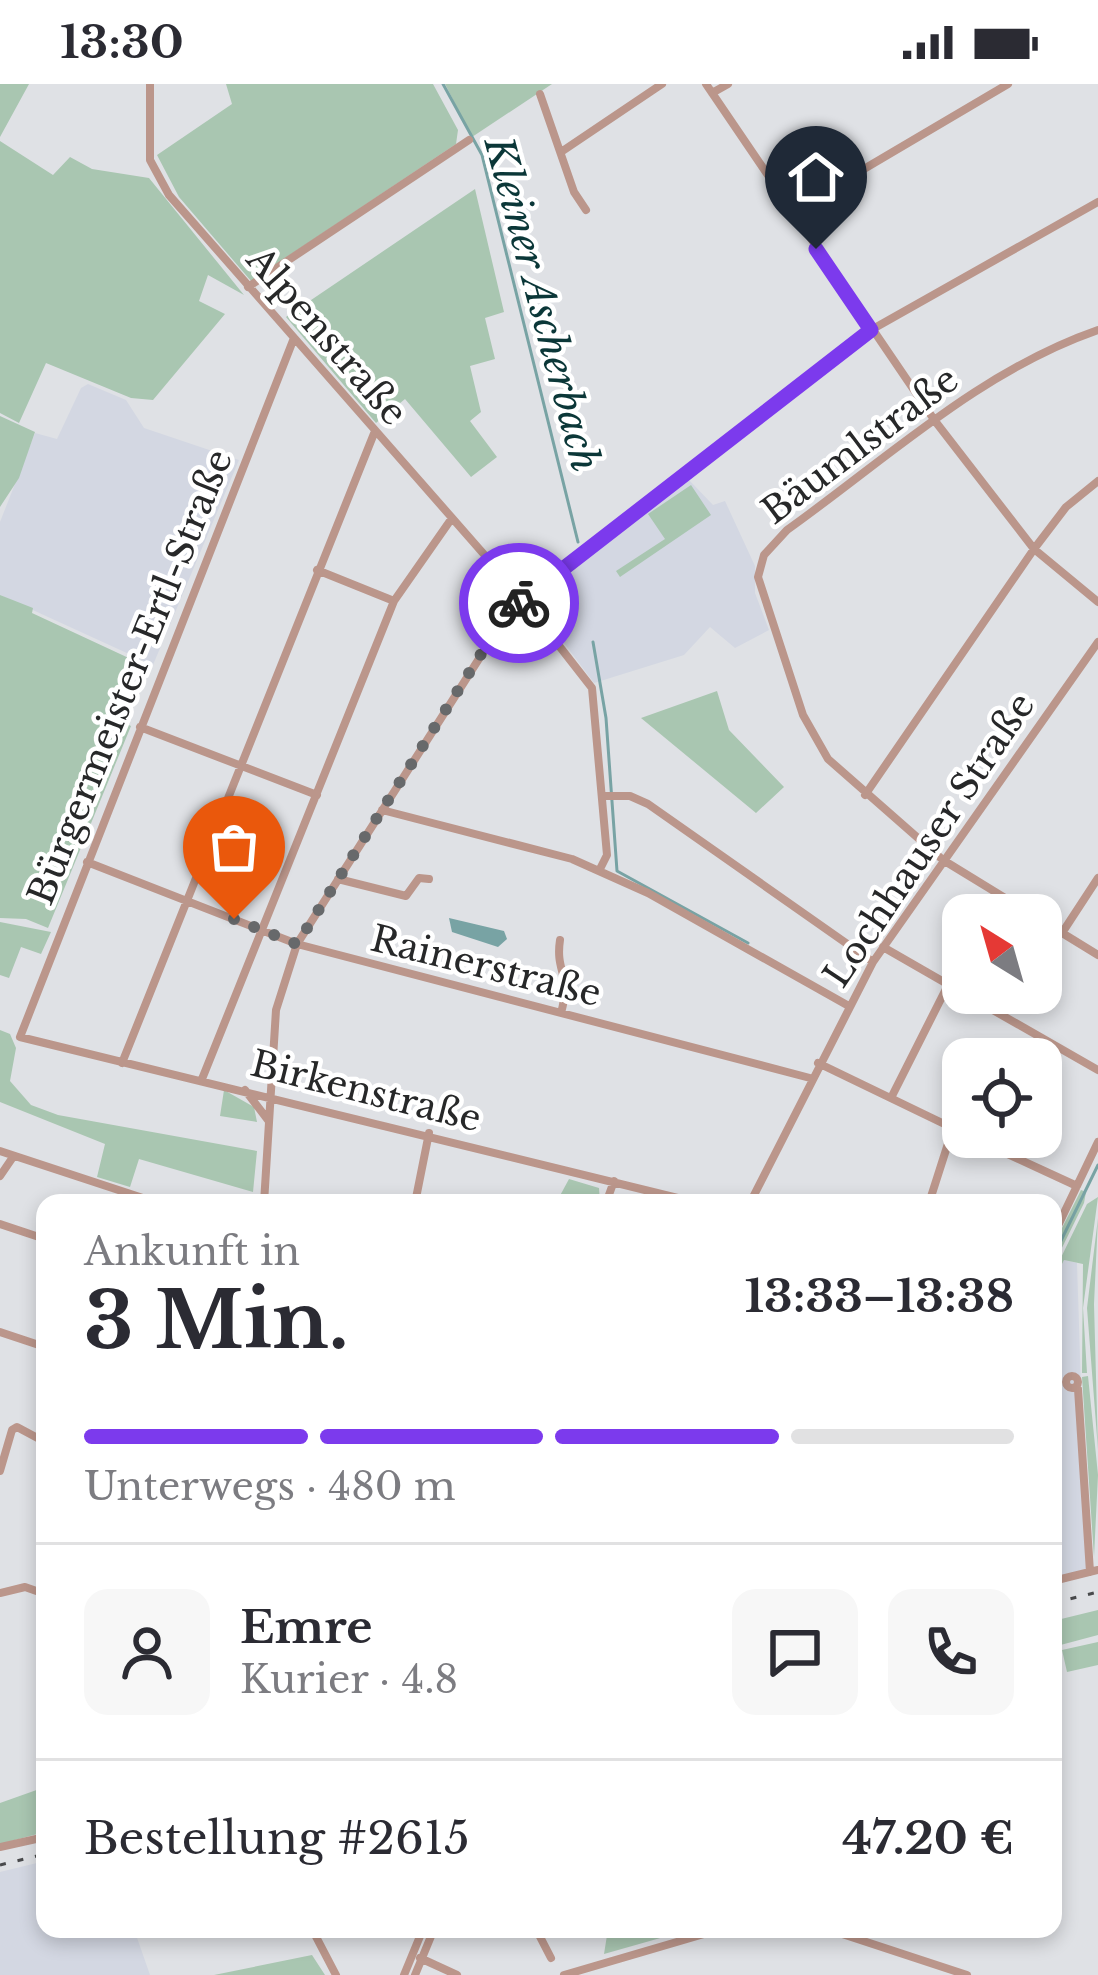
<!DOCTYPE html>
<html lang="de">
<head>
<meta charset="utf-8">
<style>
	body { margin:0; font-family:"Libre Baskerville",serif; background:#f7f7f7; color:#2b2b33; height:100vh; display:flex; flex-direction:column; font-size:45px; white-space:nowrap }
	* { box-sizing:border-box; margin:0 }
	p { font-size:39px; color:#7c7c81 }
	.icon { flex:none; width:66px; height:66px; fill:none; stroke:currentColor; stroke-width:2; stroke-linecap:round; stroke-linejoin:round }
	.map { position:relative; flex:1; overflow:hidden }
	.sheet { position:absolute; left:36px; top:1110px; width:1026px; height:744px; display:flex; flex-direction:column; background:#fff; border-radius:24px; box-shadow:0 6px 18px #0003 }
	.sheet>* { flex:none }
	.needle { width:78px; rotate:323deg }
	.tools { position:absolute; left:942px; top:810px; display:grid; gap:24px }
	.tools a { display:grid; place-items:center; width:120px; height:120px; border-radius:24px; background:#fff; box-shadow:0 6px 18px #0003; font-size:60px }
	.pin { position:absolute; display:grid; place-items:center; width:102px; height:102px; color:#fff; margin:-123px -51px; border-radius:50% 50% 50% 0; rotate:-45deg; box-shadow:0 0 12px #0007 }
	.pin .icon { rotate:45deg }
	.courier { position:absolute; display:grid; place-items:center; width:120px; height:120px; margin:-60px; border:9px solid #7c3aed; border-radius:50%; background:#fff; color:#222; box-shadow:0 3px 15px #0007 }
	.headline em { font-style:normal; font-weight:700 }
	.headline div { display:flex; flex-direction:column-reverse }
	.headline { display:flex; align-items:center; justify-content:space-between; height:204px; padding:0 48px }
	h1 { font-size:78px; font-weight:700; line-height:90px }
	.bar { display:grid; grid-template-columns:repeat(4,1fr); gap:18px 12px; align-content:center; height:144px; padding:0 48px }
	.bar i { height:15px; border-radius:9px; background:#e1e1e2 }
	.bar .current { background:#7c3aed }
	.bar p { grid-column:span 4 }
	.line { display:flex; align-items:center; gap:30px; padding:0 48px; border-top:3px solid #e1e1e2 }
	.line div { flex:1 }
	.round { display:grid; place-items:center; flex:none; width:126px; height:126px; border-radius:24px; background:#f7f7f7 }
	.status { display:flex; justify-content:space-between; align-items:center; height:84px; padding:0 60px; background:#fff; direction:ltr }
	.status svg { height:33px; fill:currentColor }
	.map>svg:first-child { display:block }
</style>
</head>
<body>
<div class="status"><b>13:30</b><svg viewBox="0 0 49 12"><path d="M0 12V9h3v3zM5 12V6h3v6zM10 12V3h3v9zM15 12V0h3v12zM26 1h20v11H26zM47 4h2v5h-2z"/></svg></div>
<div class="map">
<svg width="1098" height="1891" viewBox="0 0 1098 1891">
	<rect width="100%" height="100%" fill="#dfe1e5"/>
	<path fill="#d3d7e2" d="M88,300L126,316L144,344L239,376L153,581L0,511V438L35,349L57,355L81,304Z
		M689,396L713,421L725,417L755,482V509L769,546L735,564L710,543L684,571L594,599L537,523L539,512Z
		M1064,1176L1077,1179L1087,1489L1053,1497V1198Z
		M45,1777V1845H134L150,1891H0V1788Z"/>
	<path fill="#a9c6b1" d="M0,0H29L0,53Z
		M226,0H433L458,46L456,60L251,197L179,113L157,71L232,20Z
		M445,0H552L472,53Z
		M0,57L53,91L70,73L92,85L149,94L244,211L208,191L199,217L225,230L153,316L131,314L46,279L19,339L0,329Z
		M475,105L504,228L485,234L495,275L470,282L481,328L470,337L497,373L471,393L405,315L376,339L286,233Z
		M0,332L35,348L19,394L0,423Z
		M691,401L711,431L620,493L616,487L665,455L648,430Z
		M0,511L33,524L32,529L133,576L109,632L131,642L48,844L26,835L0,834Z
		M717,607L729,646L784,703L756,729L641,634Z
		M0,838L51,848L41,870L21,863L9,894L0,891Z
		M0,946L10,950L16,964L10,997L31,1021L58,1031L257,1067L253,1108L139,1075L130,1103L97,1093L105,1060L0,1018Z
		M224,1006L254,1023L257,1038L220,1032Z
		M569,1095L599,1104L600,1119H556Z
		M1081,1106L1086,1108L1084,1119L1053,1182V1162Z
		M1098,1113L1083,1224L1087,1289H1082L1083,1180L1064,1176L1053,1198V1190L1087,1120Z
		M1098,1134L1094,1220L1098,1366L1087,1224Z
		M1088,1292L1098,1391L1094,1473L1082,1293Z
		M1098,1526V1551L1053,1563V1537Z
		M1098,1558V1581L1067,1588L1062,1566Z
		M45,1703V1748L0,1760V1719Z
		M608,1845H692L604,1870Z
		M312,1871L325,1891H214Z"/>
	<path fill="#78a3a4" d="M449,834L504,847L507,855L498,863L452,848Z"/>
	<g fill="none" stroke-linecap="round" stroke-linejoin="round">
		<path stroke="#78a3a4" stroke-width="3" d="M443,0L482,71L578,458
			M593,558L606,634L617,787L748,859
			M1053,1173L1098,1081"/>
		<path stroke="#bb968b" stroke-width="8" d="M150,0V76L169,111L517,508L592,604L607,771L599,787
			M706,0L935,337L1034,465L1098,518
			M712,9L728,0
			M540,10L574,108L586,126
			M561,68L662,0
			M791,128L1008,0
			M248,203L469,56
			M294,254L20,953L698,1119
			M317,486L394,517
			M140,643L317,711
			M865,711L1034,465L1066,423L1098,397
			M604,712H630L648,720L873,878
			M382,726L572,775L648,809L847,921
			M87,778L297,860L810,994
			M338,795L406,812L419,794L429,795
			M1033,831L943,776L828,675L803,631L758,493L764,471L787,446C888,374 980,287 1098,246
			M1041,836L1098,871
			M1062,849L1098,794
			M560,856C555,889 572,889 561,929
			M883,863L963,909
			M963,909L1098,986
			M122,979L375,347
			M818,979L963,1049
			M202,995L394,517L452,434
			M245,1006L268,1036
			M891,1014L948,901
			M971,1053L1077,1102
			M0,1067L158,1119
			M0,1092L13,1073
			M264,1119L276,926L297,860L505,534L537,501L871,246L1098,118
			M415,1119L429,1049
			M606,1119L614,1097
			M750,1119L873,878L1098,558
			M929,1119L953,1044
			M0,1140L45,1155
			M1053,1152L1098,1058
			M0,1248L45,1263
			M1066 1298a6 6 0 1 1 12 0a6 6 0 1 1-12 0Z
			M1078,1305L1090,1488
			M0,1387L12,1346L17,1343L45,1358
			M1053,1497L1098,1486
			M0,1509L25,1503L45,1510
			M0,1763L45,1753
			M312,1845L336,1891
			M536,1845L551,1874
			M827,1845L967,1891
			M164,1846L165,1845
			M420,1874L457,1891
			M404,1891L423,1845
			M415,1891L434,1845
			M564,1891L721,1845"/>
		<path stroke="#494a4c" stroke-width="3" stroke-dasharray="6 12" stroke-linecap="butt" d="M1053,1519L1098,1508
			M0,1781L45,1770"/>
	</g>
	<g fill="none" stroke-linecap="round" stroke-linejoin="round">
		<path stroke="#67696b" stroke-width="12" stroke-dasharray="0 21.6" d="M234,835L297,860L495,548L519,519"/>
		<path stroke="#7c3aed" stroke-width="15" d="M519,519L871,246L816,165"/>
	</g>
	<g text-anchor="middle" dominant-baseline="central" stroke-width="9" stroke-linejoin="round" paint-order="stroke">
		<g font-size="36" fill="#272829" stroke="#fff">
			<text transform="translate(327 252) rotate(49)">Alpenstraße</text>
			<text transform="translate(860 361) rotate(-37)">Bäumlstraße</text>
			<text transform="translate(130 593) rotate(-68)">Bürgermeister-Ertl-Straße</text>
			<text transform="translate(929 756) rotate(-56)">Lochhauser Straße</text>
			<text transform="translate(486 882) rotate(14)">Rainerstraße</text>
			<text transform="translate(366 1007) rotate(14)">Birkenstraße</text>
		</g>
		<g font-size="39" font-style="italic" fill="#0b3738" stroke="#fff">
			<text transform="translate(542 220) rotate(75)">Kleiner Ascherbach</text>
		</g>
	</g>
</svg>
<div class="tools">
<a><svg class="needle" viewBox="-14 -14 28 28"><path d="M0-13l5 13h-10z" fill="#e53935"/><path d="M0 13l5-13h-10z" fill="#7c7c81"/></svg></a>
<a><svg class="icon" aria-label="locate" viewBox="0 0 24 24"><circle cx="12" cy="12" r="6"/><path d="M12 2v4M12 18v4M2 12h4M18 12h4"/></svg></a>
</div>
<div class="pin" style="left:234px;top:835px;background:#ea580c"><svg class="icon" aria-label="bag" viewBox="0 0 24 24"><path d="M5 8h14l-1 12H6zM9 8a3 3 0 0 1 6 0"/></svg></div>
<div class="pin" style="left:816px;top:165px;background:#1f2937"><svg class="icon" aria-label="home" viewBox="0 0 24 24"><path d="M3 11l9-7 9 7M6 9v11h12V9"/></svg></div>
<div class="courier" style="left:519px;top:519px"><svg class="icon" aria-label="bike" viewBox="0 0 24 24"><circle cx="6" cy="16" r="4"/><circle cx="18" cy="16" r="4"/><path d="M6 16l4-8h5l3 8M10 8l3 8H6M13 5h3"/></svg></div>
<section class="sheet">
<div class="headline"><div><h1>3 Min.</h1><p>Ankunft in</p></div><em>13:33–13:38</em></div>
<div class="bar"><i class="current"></i><i class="current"></i><i class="current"></i><i></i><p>Unterwegs · 480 m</p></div>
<div class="line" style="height:216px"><a class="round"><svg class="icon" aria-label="person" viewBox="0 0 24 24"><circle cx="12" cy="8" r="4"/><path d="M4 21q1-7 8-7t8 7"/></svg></a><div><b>Emre</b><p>Kurier · 4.8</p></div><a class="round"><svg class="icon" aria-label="chat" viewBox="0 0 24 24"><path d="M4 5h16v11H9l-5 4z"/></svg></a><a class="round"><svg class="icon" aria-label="phone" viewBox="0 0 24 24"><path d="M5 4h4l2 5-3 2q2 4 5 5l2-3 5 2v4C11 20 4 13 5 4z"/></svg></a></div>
<div class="line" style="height:156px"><div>Bestellung #2615</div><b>47.20 €</b></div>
</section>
</div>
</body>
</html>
